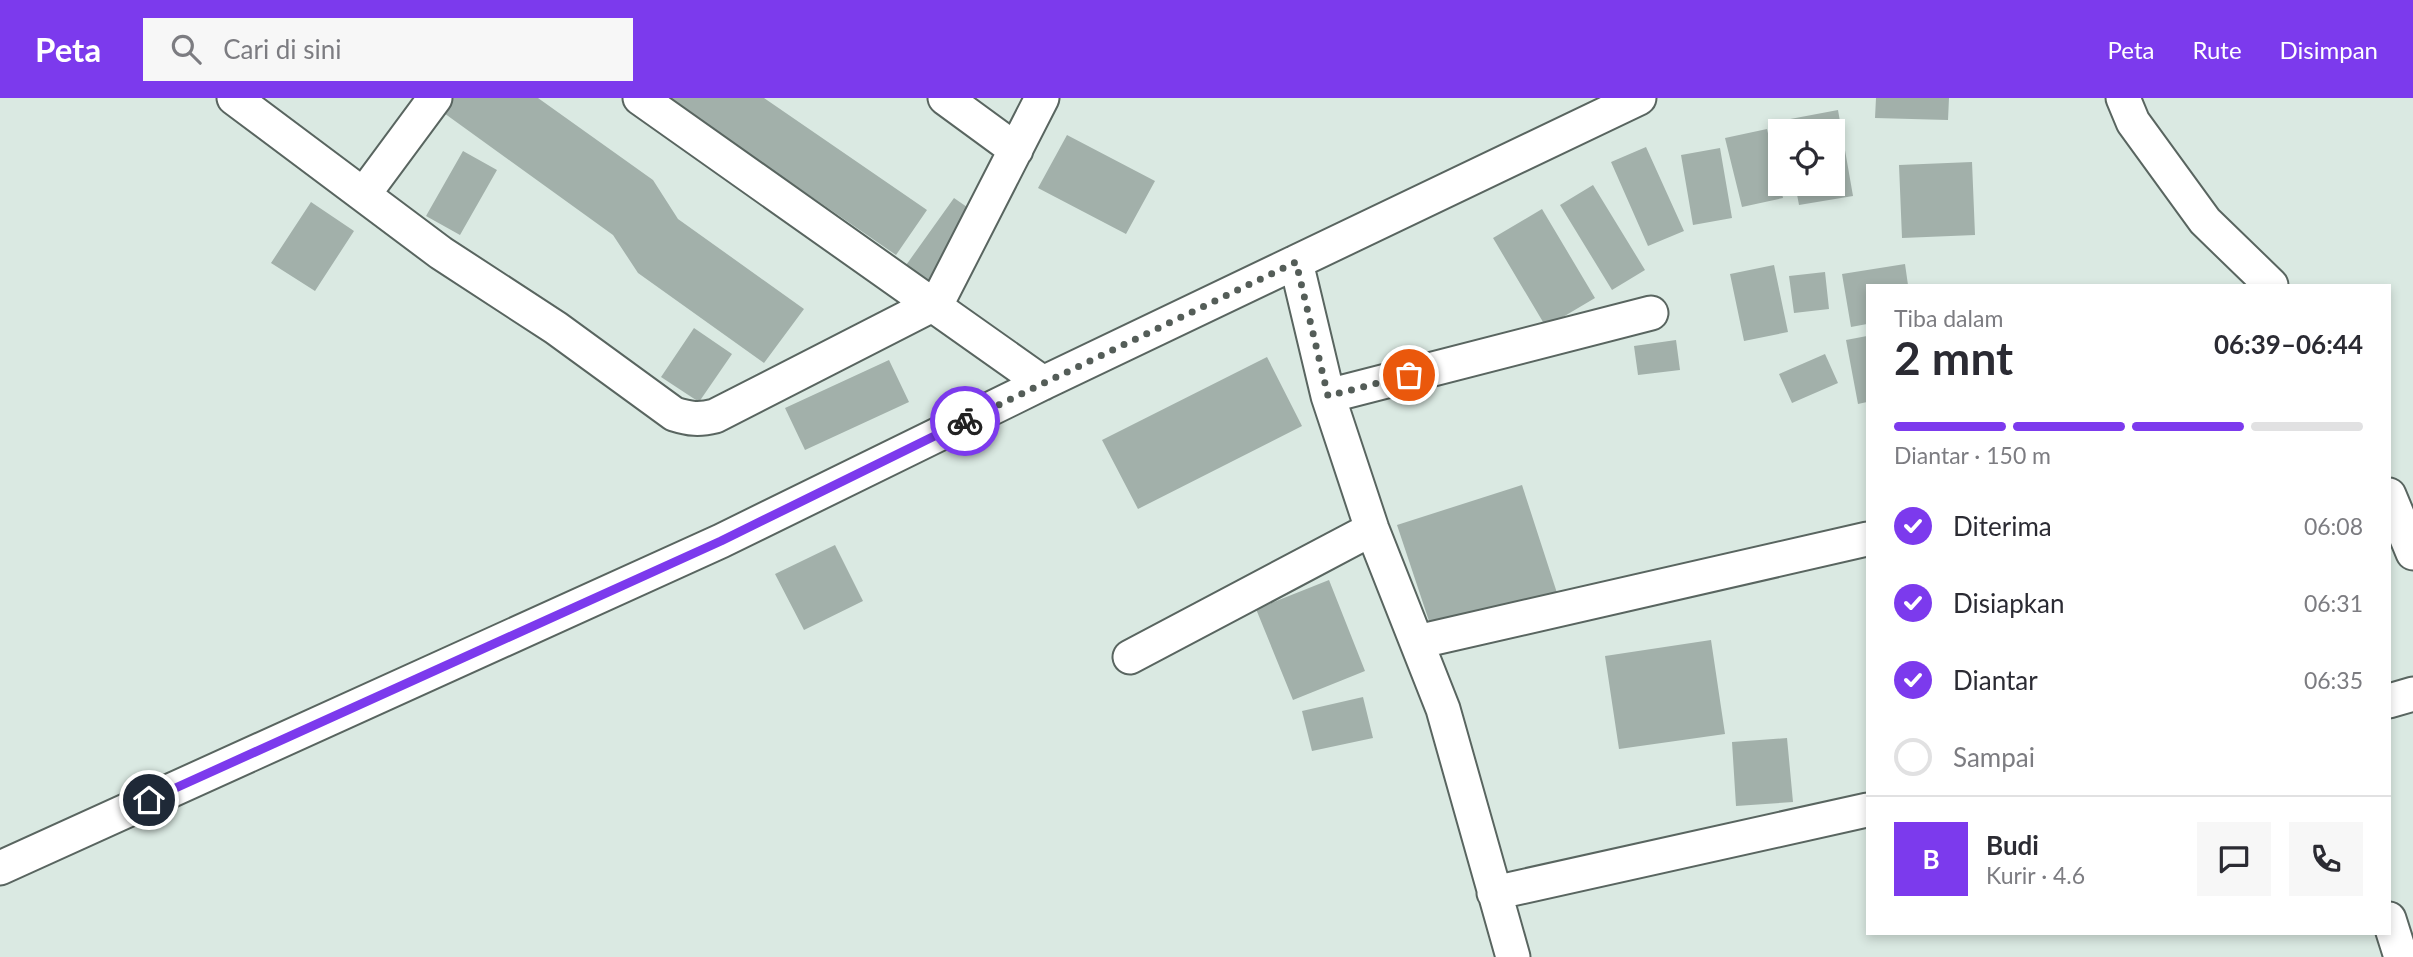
<!DOCTYPE html>
<html lang="id">
<head>
<meta charset="utf-8">
<style>
	body { margin:0; font-family:Lato,sans-serif; background:#f7f7f7; color:#2b2b33; height:100vh; display:flex; flex-direction:column; font-size:26px; white-space:nowrap }
	* { box-sizing:border-box; margin:0 }
	p { font-size:23px; color:#7c7c81 }
	.icon { flex:none; width:38px; height:38px; fill:none; stroke:currentColor; stroke-width:2; stroke-linecap:round; stroke-linejoin:round }
	.map { position:relative; flex:1; overflow:hidden }
	.panel { position:absolute; left:1866px; top:186px; width:525px; height:651px; display:flex; flex-direction:column; background:#fff; border-radius:0px; box-shadow:0 4px 10px #0003 }
	.panel>* { flex:none }
	.controls { position:absolute; left:1768px; top:21px; display:grid; gap:14px }
	.controls a { display:grid; place-items:center; width:77px; height:77px; border-radius:0px; background:#fff; box-shadow:0 4px 10px #0003; font-size:35px }
	.pin { position:absolute; display:grid; place-items:center; width:60px; height:60px; color:#fff; margin:-30px; border:4px solid #fff; border-radius:50%; box-shadow:0 2px 7px #0007 }
	.courier { position:absolute; display:grid; place-items:center; width:70px; height:70px; margin:-35px; border:5px solid #7c3aed; border-radius:50%; background:#fff; color:#222; box-shadow:0 2px 9px #0007 }
	.summary em { font-style:normal; font-weight:700 }
	.summary div { display:flex; flex-direction:column-reverse }
	.summary { display:flex; align-items:center; justify-content:space-between; height:119px; padding:0 28px }
	h1 { font-size:46px; font-weight:700; line-height:52px }
	.bar { display:grid; grid-template-columns:repeat(4,1fr); gap:10px 7px; align-content:center; height:84px; padding:0 28px }
	.bar i { height:9px; border-radius:5px; background:#e1e1e2 }
	.bar .on { background:#7c3aed }
	.bar p { grid-column:span 4 }
	.line { display:flex; align-items:center; gap:18px; padding:0 28px; border-top:2px solid #e1e1e2 }
	.line div { flex:1 }
	.round { display:grid; place-items:center; flex:none; width:74px; height:74px; border-radius:0px; background:#f7f7f7 }
	ol { padding:0 28px; list-style:none }
	li { display:flex; align-items:center; gap:21px; height:77px }
	li p { margin-inline-start:auto }
	li .icon { padding:7px; border-radius:50%; background:#7c3aed; color:#fff; stroke-width:4 }
	li:last-child { color:#7c7c81 }
	li i { width:38px; height:38px; border:4px solid #e1e1e2; border-radius:50% }
	header { display:flex; align-items:center; gap:42px; box-sizing:border-box; height:98px; padding:0 35px; background:#7c3aed; color:#fff }
	header strong { font-size:33px }
	nav { display:flex; gap:38px; margin-inline-start:auto; font-size:24px }
	.search { width:490px; height:63px; background:#f7f7f7; display:flex; align-items:center; gap:18px; box-sizing:border-box; padding:0 24px; border-radius:0px; color:#7c7c81; font-size:26px }
	.map>svg:first-child { display:block }
</style>
</head>
<body>
<header>
<strong>Peta</strong>
<div class="search"><svg class="icon" aria-label="search" viewBox="0 0 24 24"><circle cx="10" cy="10" r="6"/><path d="M15 15l6 6"/></svg>Cari di sini</div>
<nav><a>Peta</a><a>Rute</a><a>Disimpan</a></nav>
</header>
<div class="map">
<svg width="2413" height="859" viewBox="0 0 2413 859">
	<rect width="100%" height="100%" fill="#dae9e2"/>
	<path fill="#a2b0aa" d="M444,0H538L653,82L678,121L804,211L764,265L638,175L613,137L437,10Z
		M668,0H764L927,112L896,157Z
		M1876,0H1949L1948,22L1875,20Z
		M1838,12L1853,98L1799,107L1795,86H1832V33H1787L1785,22Z
		M1767,31L1783,100L1742,109L1725,40Z
		M1067,37L1155,83L1126,136L1038,90Z
		M1646,49L1684,133L1648,148L1611,64Z
		M1720,50L1732,120L1693,127L1681,57Z
		M463,53L497,72L460,137L426,118Z
		M1972,64L1975,137L1902,140L1899,67Z
		M1593,87L1645,172L1612,192L1560,107Z
		M954,100L977,116L927,186L904,170Z
		M311,104L354,133L315,193L271,165Z
		M1542,111L1595,200L1546,229L1493,140Z
		M1905,166L1908,187H1867V226L1851,229L1842,176Z
		M1774,167L1788,234L1744,243L1730,176Z
		M1825,174L1829,211L1794,215L1789,178Z
		M694,230L732,256L699,304L661,279Z
		M1867,238V304L1858,306L1846,242Z
		M1676,242L1680,272L1638,277L1634,248Z
		M1825,256L1838,285L1792,305L1779,276Z
		M1267,259L1302,328L1138,411L1102,342Z
		M889,262L909,304L805,352L785,310Z
		M1522,387L1558,498L1434,538L1397,427Z
		M835,447L863,503L804,532L775,476Z
		M1329,482L1365,573L1293,602L1256,511Z
		M1711,542L1725,636L1619,651L1605,558Z
		M1363,599L1373,640L1312,653L1302,613Z
		M1787,640L1793,704L1736,708L1732,644Z"/>
	<g fill="none" stroke-linecap="round" stroke-linejoin="round">
		<defs>
			<path id="minor" d="M234,0L441,155L556,230L674,316C690,321 699,322 715,318L932,207
				M640,0L1043,285
				M945,0L1016,52
				M2123,0L2133,24L2205,123L2271,187
				M364,96L435,0
				M1296,164L1328,298L1372,431L1443,611L1513,859
				M936,207L1042,0
				M1328,298L1651,215
				M2389,397L2413,455
				M1417,544L1867,441
				M1130,559L1372,431
				M2389,603L2413,596
				M0,770L721,443L1043,285L1639,0
				M1494,795L1867,712
				M2389,821L2401,859"/>
		</defs>
		<use href="#minor" stroke="#596560" stroke-width="37"/>
		<use href="#minor" stroke="#fff" stroke-width="33"/>
	</g>
	<g fill="none" stroke-linecap="round" stroke-linejoin="round">
		<path stroke="#545d58" stroke-width="7" stroke-dasharray="0 12.6" d="M965,323L1296,164L1328,298L1409,277"/>
		<path stroke="#7c3aed" stroke-width="9" d="M149,702L721,443L965,323"/>
	</g>
</svg>
<div class="controls">
<a><svg class="icon" aria-label="locate" viewBox="0 0 24 24"><circle cx="12" cy="12" r="6"/><path d="M12 2v4M12 18v4M2 12h4M18 12h4"/></svg></a>
</div>
<div class="pin" style="left:1409px;top:277px;background:#ea580c"><svg class="icon" aria-label="bag" viewBox="0 0 24 24"><path d="M5 8h14l-1 12H6zM9 8a3 3 0 0 1 6 0"/></svg></div>
<div class="pin" style="left:149px;top:702px;background:#1f2937"><svg class="icon" aria-label="home" viewBox="0 0 24 24"><path d="M3 11l9-7 9 7M6 9v11h12V9"/></svg></div>
<div class="courier" style="left:965px;top:323px"><svg class="icon" aria-label="bike" viewBox="0 0 24 24"><circle cx="6" cy="16" r="4"/><circle cx="18" cy="16" r="4"/><path d="M6 16l4-8h5l3 8M10 8l3 8H6M13 5h3"/></svg></div>
<section class="panel">
<div class="summary"><div><h1>2 mnt</h1><p>Tiba dalam</p></div><em>06:39–06:44</em></div>
<div class="bar"><i class="on"></i><i class="on"></i><i class="on"></i><i></i><p>Diantar · 150 m</p></div>
<ol>
<li><svg class="icon" aria-label="check" viewBox="0 0 24 24"><path d="M5 12l5 5 9-10"/></svg>Diterima<p>06:08</p></li>
<li><svg class="icon" aria-label="check" viewBox="0 0 24 24"><path d="M5 12l5 5 9-10"/></svg>Disiapkan<p>06:31</p></li>
<li><svg class="icon" aria-label="check" viewBox="0 0 24 24"><path d="M5 12l5 5 9-10"/></svg>Diantar<p>06:35</p></li>
<li><i></i>Sampai</li>
</ol>
<div class="line" style="height:126px"><b class="round" style="background:#7c3aed;color:#fff">B</b><div><b>Budi</b><p>Kurir · 4.6</p></div><a class="round"><svg class="icon" aria-label="chat" viewBox="0 0 24 24"><path d="M4 5h16v11H9l-5 4z"/></svg></a><a class="round"><svg class="icon" aria-label="phone" viewBox="0 0 24 24"><path d="M5 4h4l2 5-3 2q2 4 5 5l2-3 5 2v4C11 20 4 13 5 4z"/></svg></a></div>
</section>
</div>
</body>
</html>
